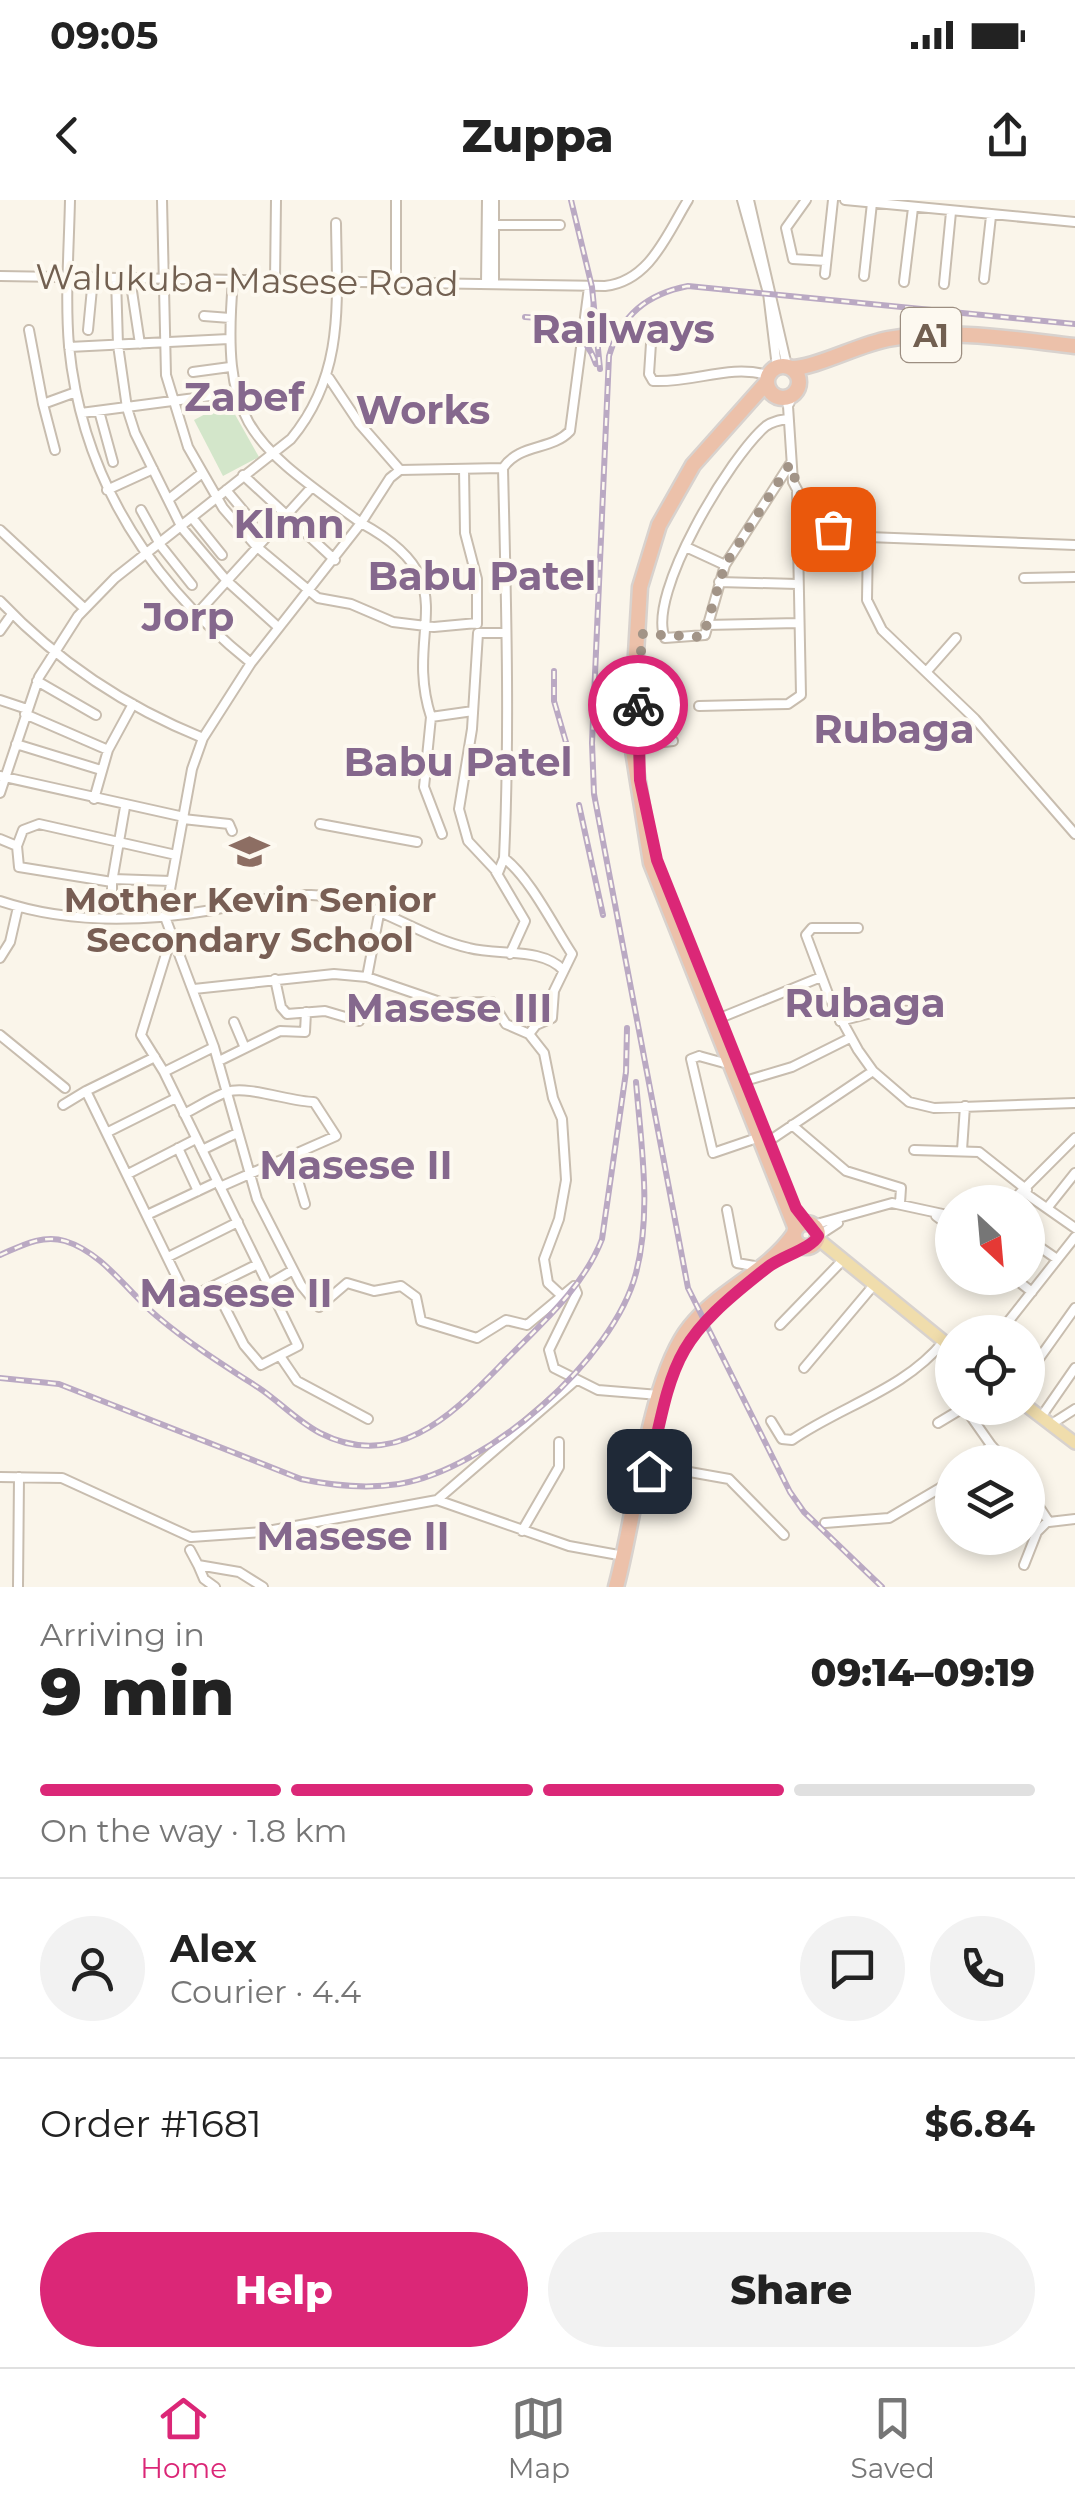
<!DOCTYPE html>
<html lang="en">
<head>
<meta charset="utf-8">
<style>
	body { margin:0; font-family:Montserrat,sans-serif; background:#f2f2f2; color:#222; height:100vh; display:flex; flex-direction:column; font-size:38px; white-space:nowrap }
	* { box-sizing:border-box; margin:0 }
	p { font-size:32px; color:#767676 }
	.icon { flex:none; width:55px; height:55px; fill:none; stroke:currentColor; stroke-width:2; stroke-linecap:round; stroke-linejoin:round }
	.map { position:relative; height:1387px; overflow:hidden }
	.drawer { display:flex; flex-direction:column; background:#fff; flex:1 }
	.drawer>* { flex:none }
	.needle { width:65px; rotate:154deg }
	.buttons { position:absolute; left:935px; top:985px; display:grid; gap:20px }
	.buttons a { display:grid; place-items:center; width:110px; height:110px; border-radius:50%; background:#fff; box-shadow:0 5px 15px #0003; font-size:50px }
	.pin { position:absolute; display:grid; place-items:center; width:85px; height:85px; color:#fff; margin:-42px; border-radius:20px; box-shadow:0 5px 15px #0006 }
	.courier { position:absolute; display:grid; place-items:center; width:100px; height:100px; margin:-50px; border:8px solid #db2777; border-radius:50%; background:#fff; color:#222; box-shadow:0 2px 12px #0007 }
	.summary em { font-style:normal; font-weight:800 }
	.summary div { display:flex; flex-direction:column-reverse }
	.summary { display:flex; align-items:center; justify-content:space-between; height:170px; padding:0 40px }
	h1 { font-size:65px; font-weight:800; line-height:75px }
	.bar { display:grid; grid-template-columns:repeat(4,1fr); gap:15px 10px; align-content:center; height:120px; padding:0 40px }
	.bar i { height:12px; border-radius:8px; background:#e0e0e0 }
	.bar .on { background:#db2777 }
	.bar p { grid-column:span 4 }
	.line { display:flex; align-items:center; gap:25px; padding:0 40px; border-top:2px solid #e0e0e0 }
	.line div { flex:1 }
	.round { display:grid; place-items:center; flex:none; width:105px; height:105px; border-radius:52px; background:#f2f2f2 }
	.cta { display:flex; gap:20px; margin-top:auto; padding:20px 40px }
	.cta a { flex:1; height:115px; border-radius:60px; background:#db2777; color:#fff; font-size:40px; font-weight:800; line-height:115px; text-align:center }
	.cta a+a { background:#f2f2f2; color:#222 }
	.status { display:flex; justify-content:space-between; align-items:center; height:70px; padding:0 50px; background:#fff; direction:ltr }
	.status svg { height:28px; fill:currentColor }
	header { display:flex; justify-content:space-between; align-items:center; height:130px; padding:0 40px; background:#fff; font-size:45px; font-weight:800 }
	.tab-bar { display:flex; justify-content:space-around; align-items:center; height:140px; border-top:2px solid #e0e0e0; background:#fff; font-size:28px; color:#767676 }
	.tab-bar a { display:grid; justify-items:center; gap:5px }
	.tab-bar .on { color:#db2777 }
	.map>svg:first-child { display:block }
</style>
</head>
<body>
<div class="status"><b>09:05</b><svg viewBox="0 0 49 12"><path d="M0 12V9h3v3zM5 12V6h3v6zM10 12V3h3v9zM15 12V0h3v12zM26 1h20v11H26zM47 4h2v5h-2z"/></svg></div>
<header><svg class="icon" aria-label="back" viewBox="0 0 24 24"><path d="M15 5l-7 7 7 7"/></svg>Zuppa<svg class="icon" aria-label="share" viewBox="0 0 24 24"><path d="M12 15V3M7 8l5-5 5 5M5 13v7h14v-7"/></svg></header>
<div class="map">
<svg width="1075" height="1387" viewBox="0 0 1075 1387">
	<rect width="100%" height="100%" fill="#faf5ea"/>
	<path fill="#d3e6ca" d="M228,202L259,257L223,276L194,220Z"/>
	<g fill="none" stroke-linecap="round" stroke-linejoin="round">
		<defs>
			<path id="minor" d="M70,0C69,48 65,98 69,146C82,278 149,381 251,463
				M162,0L166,175L188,247L223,308L257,347L318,398L351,404L393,422L434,427L477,423
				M396,0V83
				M742,0L768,93L777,167
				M749,0L787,166
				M806,0L786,28L793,59L826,61
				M845,0L1075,22
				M494,25H560
				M825,74L833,0
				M0,76L605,86C650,81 667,34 688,0
				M864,76L872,3
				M116,78L118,145L127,208L135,233L182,328L227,381L278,427
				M130,78L140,144
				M984,79L991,16
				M233,80C221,226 249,241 361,323L251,463L203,538L192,569L165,717L214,847L257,999L301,1085L319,1107L347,1083L374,1091L401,1086L416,1097L421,1121L477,1138L506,1120L527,1125L574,1086L577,1093L549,1150L554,1168L598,1190L659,1195
				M275,81L276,0
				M904,82L913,8
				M486,84L487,0
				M494,84V0
				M944,84L951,12
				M204,116L230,118
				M652,128L649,174L653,181C695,183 728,164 768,175
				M29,130L43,204
				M88,130L93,78
				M69,147L229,139
				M193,172L230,167
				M329,178L359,223L400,270
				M785,198L788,206L793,195
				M788,206L793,282L808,310L833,329L868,337L1075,345
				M99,211L113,262
				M81,213L233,193
				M788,219C780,220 773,221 766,226C731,255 646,395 665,438L705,435L725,365L790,264
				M55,250L43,204L76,192
				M464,269L465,333L477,379V424
				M243,275L335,360
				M107,290L153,269
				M226,290L252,321
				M169,299L201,274
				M141,310L161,346L192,385
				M193,319L222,355
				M0,330L84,408
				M868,337L867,400L882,430L975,519L1075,634
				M686,347L725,365
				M1024,378L1075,377
				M719,382L797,384
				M0,401C57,461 126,507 203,538
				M195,416L311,288
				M706,425L799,423
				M0,431L12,414
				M506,433H478L472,529L459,609L468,641L498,673L504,658C510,528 506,397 503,268C520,243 551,251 570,231L589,87
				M927,471L956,438
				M37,481L96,515
				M0,500L27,509
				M699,506L788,504L801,495L797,292
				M25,514L108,550
				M431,517C402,428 470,382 361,323L390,278L400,270L503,268
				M16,544L101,570
				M637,545L673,541
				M631,546L612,537C604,512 611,488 633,473
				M0,576L184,617
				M0,593L39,477L78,416L115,378L291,239C345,174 337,103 336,23
				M94,599L108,550L133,504
				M183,619L229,624L232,631
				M320,624L417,642
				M442,634L424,587L431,517L473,511
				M0,639L17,646
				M504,658C530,678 553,725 572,754L554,791L552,818L536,825L529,834
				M496,672L525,721L510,754
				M113,679L171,681
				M112,682L19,667L17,646L23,630L39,624L176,655
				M0,701C68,724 143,722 212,710C245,704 277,694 311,695C371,696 413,735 469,748C498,756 542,747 563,770
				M112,718V682L125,607
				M858,728H812L806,735L830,799L858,850L873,871L909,902L934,908L1075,903
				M171,738L141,835L164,872L298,1146L261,1165L244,1145L214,1086
				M0,758L10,742L18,707
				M367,777L380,709
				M275,779L281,807L287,814L325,811L359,821
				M194,789L334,774L367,777L443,803L492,802L506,824L529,834L544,853L553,898L562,919L566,980L559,1019L544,1059L548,1083L561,1095
				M720,818L821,777
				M840,821L883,810L911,811
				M234,822L245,848
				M0,835L65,888
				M699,856L691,859L713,953L760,937
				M699,856L728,864
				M155,857L86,891L185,1094L193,1096L258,1064
				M219,861L280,831L305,832L306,812
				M164,872L214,847
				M745,881L792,867L850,838
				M63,905L86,891
				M184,914C198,907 213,897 227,892C247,885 291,902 314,902L336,936L220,987
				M792,925L846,971L901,988L900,1003
				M108,932L176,898
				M769,941L873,871
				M178,948L198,991
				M202,950L237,933
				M914,950L979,952L1027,990
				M962,950L965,906
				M291,957L305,1004
				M128,974L196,939
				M1025,993L1075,1028
				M1011,1002L1075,938
				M1048,1007L1075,973
				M727,1010L737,1063L760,1067
				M147,1015L217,982
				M936,1016L952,1028
				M813,1025L892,1003L952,1016
				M818,1036L838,1023
				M1028,1039L1057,1059
				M168,1057L238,1022
				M1014,1078L1032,1092
				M269,1084L293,1070
				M780,1125L841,1062
				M1000,1132L1075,1037
				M280,1156L297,1181L368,1219
				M804,1168L873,1086
				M1028,1174L1075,1108
				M965,1208L991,1245L977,1262
				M1041,1217L1075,1168
				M771,1221L782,1239L792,1240C843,1205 904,1190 944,1141
				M938,1223L963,1208
				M1050,1225L1075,1209
				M991,1245L1006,1262
				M650,1265L729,1279L784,1335
				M0,1277L62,1278L191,1337L262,1332L437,1300L569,1346L624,1356
				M1028,1290L1049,1322L1075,1319
				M437,1300L576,1180
				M825,1323L889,1318L952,1281
				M522,1331L559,1267V1242
				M190,1350L198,1365L239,1372L263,1387
				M198,1365L204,1379L215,1387
				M1024,1365L1037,1332L1048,1321
				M18,1387L19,1277"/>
			<path id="major" d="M818,1039L952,1148
				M1028,1207L1075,1243"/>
			<path id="highway" d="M767 182a16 16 0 1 1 32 0a16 16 0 1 1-32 0Z
				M792,168C815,168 860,144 888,139C951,128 1013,139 1075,146
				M767,182L693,265L659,325L640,387L631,538L651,663L796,1029
				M794 1035a12 12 0 1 1 24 0a12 12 0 1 1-24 0Z
				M616,1387C635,1319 649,1177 690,1127C719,1090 767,1073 794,1034"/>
		</defs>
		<use href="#minor" stroke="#c8bdaf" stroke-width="12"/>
		<use href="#major" stroke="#d8d2ce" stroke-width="16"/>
		<use href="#highway" stroke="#d8d2ce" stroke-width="19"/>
		<use href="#minor" stroke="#fff" stroke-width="8"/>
		<use href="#major" stroke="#f0ddac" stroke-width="11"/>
		<use href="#highway" stroke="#ecc1aa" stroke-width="14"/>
		<defs>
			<path id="rail" d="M571,0L592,87L600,169
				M525,117C559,118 585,131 596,164
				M554,471V501L570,556
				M579,605L603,715
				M0,1055C21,1046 42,1034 65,1041C104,1053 129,1094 159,1118C190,1144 225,1166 259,1188C280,1202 297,1221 320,1233C394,1271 450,1217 498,1168C536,1128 582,1091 602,1039L626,872L627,828
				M0,1178L59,1184L301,1279C334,1286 366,1289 399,1284C487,1270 614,1159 636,1073C652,1012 641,944 636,882
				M882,1387L804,1312L790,1292L688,1088L594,594L592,543L609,156C621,115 647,94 688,86L1075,124"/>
		</defs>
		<use href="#rail" stroke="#baa9c3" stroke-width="6"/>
		<use href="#rail" stroke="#fdf9f0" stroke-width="2.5" stroke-dasharray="8" stroke-linecap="butt"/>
	</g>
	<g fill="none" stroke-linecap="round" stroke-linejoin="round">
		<path stroke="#a29487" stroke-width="10" stroke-dasharray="0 18" d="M638,505L642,434L703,437L725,365L790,264L803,302L833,329"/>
		<path stroke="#db2777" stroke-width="12" d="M638,505L640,580L657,660L796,1008L818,1036C811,1049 782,1056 768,1067C673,1141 674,1157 649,1271"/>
	</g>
	<defs>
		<symbol id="school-bare" viewBox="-9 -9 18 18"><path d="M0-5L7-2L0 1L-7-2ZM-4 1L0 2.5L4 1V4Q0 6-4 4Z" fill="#8d6e63" stroke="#fdf9f0" stroke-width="2.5" paint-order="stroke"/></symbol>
	</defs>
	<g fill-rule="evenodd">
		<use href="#school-bare" x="222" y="624" width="55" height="55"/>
	</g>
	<g text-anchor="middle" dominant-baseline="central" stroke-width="8" stroke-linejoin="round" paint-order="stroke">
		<rect fill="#fdf9f0" stroke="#9c8e81" stroke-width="2.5" x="901" y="108" width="60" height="54" rx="8"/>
		<g font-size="32" font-weight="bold" fill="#726051">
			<text x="931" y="135">A1</text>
		</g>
		<g font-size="35" fill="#726051" stroke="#fdf9f0">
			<text transform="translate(247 80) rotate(1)">Walukuba-Masese Road</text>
		</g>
		<g font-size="35" font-weight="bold" fill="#785e54" stroke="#fdf9f0">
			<text x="250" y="699">Mother Kevin Senior<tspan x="250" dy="40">Secondary School</tspan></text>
		</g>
		<g font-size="40" font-weight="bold" fill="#85688d" stroke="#fdf9f0">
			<text x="623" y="128">Railways</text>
			<text x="244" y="196">Zabef</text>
			<text x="423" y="209">Works</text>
			<text x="289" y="323">Klmn</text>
			<text x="482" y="375">Babu Patel</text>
			<text x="188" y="416">Jorp</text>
			<text x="894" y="528">Rubaga</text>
			<text x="458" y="561">Babu Patel</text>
			<text x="865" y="802">Rubaga</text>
			<text x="449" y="807">Masese III</text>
			<text x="356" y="964">Masese II</text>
			<text x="236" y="1092">Masese II</text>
			<text x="353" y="1335">Masese II</text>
		</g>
	</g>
</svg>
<div class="buttons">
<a><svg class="needle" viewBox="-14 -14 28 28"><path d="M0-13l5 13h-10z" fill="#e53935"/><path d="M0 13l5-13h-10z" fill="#767676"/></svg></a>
<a><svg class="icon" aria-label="locate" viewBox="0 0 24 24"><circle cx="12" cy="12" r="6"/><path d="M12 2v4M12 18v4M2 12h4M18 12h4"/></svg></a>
<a><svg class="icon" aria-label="layers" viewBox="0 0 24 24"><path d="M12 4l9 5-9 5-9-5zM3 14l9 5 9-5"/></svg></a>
</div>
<div class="pin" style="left:833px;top:329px;background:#ea580c"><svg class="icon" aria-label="bag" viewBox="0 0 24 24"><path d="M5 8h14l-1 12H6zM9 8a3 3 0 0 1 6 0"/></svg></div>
<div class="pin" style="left:649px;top:1271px;background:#1f2937"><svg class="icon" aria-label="home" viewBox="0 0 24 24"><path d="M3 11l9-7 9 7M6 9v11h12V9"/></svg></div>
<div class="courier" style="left:638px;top:505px"><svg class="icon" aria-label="bike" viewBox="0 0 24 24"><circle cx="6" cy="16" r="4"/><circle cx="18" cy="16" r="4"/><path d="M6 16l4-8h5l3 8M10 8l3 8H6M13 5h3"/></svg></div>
</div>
<section class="drawer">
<div class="summary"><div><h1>9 min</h1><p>Arriving in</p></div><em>09:14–09:19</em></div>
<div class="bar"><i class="on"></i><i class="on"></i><i class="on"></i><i></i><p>On the way · 1.8 km</p></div>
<div class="line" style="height:180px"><a class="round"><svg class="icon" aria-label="person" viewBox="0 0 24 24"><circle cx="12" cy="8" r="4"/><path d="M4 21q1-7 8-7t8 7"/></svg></a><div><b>Alex</b><p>Courier · 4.4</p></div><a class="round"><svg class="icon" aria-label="chat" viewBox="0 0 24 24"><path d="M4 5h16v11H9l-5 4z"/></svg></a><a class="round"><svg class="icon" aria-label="phone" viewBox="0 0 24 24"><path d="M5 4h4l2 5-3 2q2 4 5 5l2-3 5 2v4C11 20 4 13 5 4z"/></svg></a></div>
<div class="line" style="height:130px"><div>Order #1681</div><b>$6.84</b></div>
<div class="cta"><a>Help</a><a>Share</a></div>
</section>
<nav class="tab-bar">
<a class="on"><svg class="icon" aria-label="home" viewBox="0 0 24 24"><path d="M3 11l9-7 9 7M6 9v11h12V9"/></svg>Home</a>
<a><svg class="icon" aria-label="map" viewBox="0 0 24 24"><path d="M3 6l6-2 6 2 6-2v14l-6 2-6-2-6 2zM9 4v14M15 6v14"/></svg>Map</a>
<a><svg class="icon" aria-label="saved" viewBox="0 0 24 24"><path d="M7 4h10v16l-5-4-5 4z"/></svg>Saved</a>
</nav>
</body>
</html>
